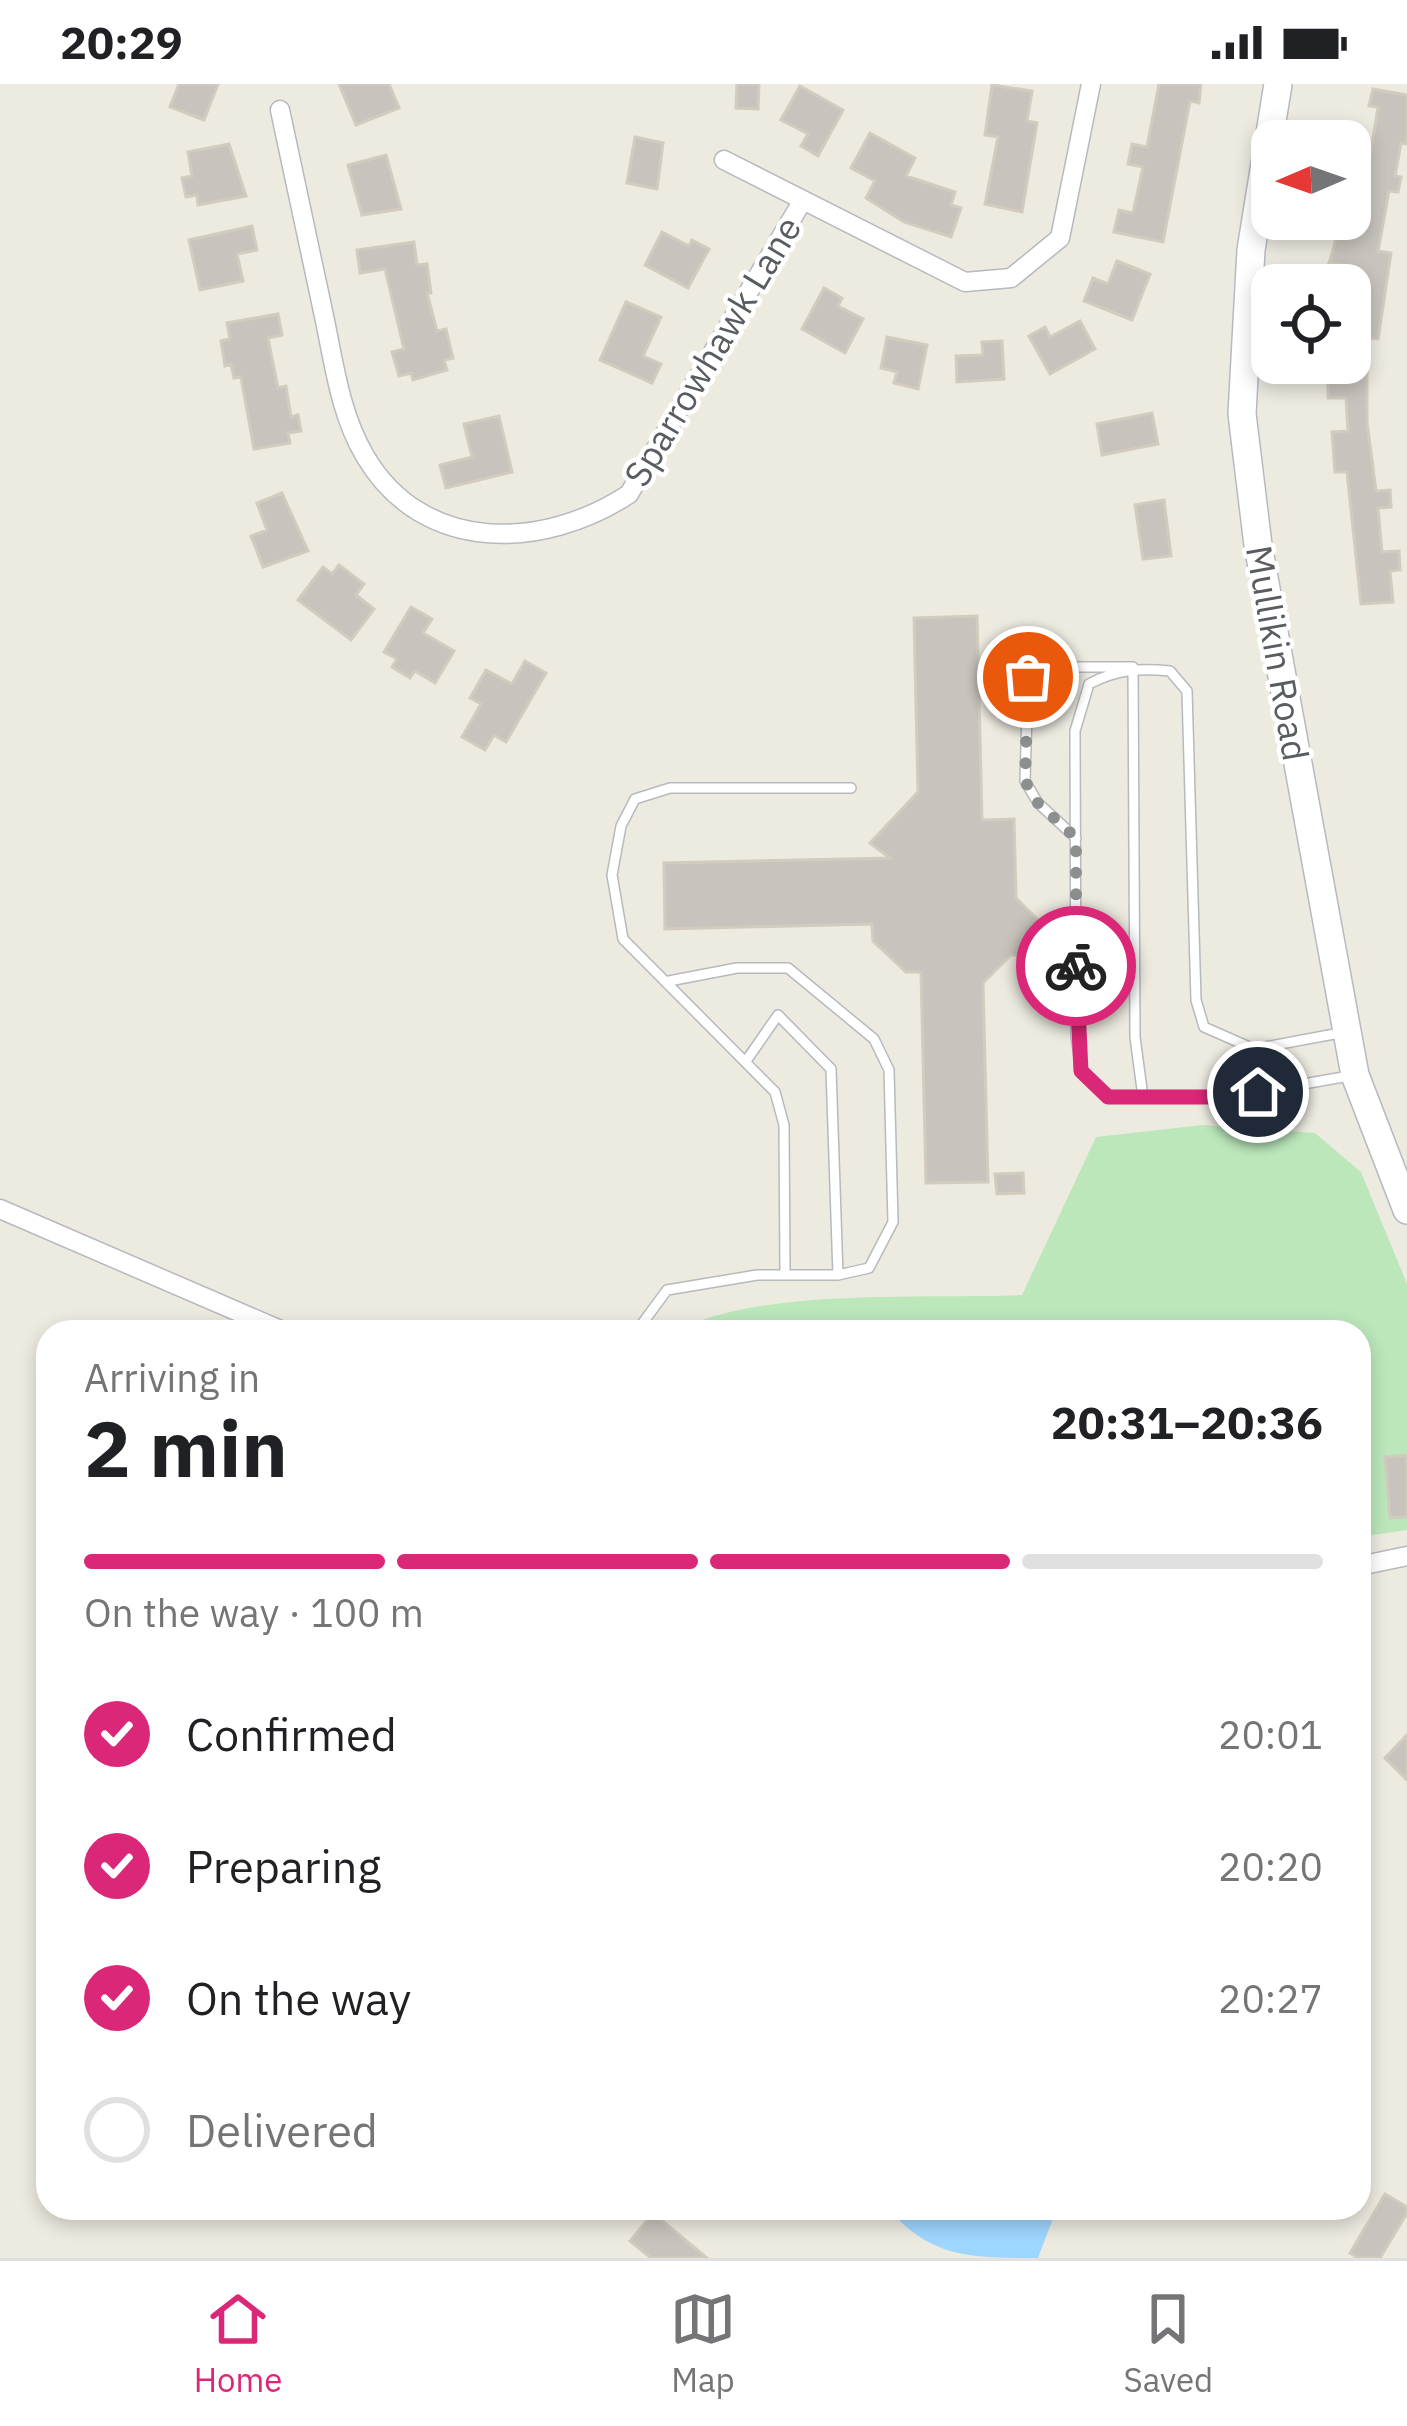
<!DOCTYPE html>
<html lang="en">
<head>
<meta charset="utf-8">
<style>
	body { margin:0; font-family:"IBM Plex Sans",sans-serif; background:#f2f2f2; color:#202124; height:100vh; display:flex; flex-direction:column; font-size:45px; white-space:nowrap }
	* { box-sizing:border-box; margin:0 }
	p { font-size:39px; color:#757577 }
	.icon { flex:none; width:66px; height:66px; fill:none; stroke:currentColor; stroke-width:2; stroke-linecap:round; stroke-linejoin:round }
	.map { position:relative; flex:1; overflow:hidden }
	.sheet { position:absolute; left:36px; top:1236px; width:1335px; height:900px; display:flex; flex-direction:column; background:#fff; border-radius:36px; box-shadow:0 6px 18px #0003 }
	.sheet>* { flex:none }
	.needle { width:78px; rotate:268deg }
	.tools { position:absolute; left:1251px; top:36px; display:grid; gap:24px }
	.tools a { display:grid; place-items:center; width:120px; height:120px; border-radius:24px; background:#fff; box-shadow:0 6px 18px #0003; font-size:60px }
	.pin { position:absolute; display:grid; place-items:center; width:102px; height:102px; color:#fff; margin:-51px; border:6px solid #fff; border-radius:50%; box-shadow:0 3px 12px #0007 }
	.courier { position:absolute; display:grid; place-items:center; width:120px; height:120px; margin:-60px; border:9px solid #db2777; border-radius:50%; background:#fff; color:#222; box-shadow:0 3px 15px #0007 }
	.overview em { font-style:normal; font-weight:800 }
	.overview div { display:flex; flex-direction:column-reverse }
	.overview { display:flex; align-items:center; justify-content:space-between; height:204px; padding:0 48px }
	h1 { font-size:78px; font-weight:800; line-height:90px }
	.bar { display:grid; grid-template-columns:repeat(4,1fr); gap:18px 12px; align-content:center; height:144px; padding:0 48px }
	.bar i { height:15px; border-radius:9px; background:#e0e0e0 }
	.bar .on { background:#db2777 }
	.bar p { grid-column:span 4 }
	ol { padding:0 48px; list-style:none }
	li { display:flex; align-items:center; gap:36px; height:132px }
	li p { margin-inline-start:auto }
	li .icon { padding:12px; border-radius:50%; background:#db2777; color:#fff; stroke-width:4 }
	li:last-child { color:#757577 }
	li i { width:66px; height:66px; border:6px solid #e0e0e0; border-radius:50% }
	.status { display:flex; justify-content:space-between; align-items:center; height:84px; padding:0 60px; background:#fff; direction:ltr }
	.status svg { height:33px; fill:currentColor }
	.menu { display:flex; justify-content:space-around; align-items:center; height:168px; border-top:3px solid #e0e0e0; background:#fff; font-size:33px; color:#757577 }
	.menu a { display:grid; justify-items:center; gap:6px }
	.menu .on { color:#db2777 }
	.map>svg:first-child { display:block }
</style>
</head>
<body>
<div class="status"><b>20:29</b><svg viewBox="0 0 49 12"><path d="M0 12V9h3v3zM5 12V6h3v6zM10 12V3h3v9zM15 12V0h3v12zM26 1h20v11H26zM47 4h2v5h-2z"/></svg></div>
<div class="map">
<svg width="1407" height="2174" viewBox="0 0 1407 2174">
	<rect width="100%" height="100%" fill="#edeae0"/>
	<path fill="#bbe7bb" d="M1203,1041L1315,1049L1361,1088L1407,1200V1446L1359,1453V1248H676C755,1203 928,1215 1022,1211L1096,1053Z"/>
	<path fill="#9fd6ff" d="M887,2124H1057L1038,2174C968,2174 932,2174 887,2124Z"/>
	<path fill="#c8c4bd" stroke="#d2ccbe" stroke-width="3" d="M179,0H218L204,36L170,23Z
		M339,0H389L399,24L356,41Z
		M737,0H759L758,25L736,24Z
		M1159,0H1201L1199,19L1190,17L1163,158L1114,148L1119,126L1133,129L1143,83L1128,80L1132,60L1147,63Z
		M992,1L1032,7L1027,37L1037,39L1022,128L985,120L998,53L985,51Z
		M800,2L843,26L818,72L801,62L808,50L781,36Z
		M1373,5L1407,11V60L1401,59L1395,92L1401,93L1398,108L1389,107L1378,167L1391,169L1378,255L1367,254V338L1376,407L1390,406L1391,423L1378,424L1382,468L1399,467L1400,486L1390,487L1393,518L1361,520L1347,388H1335L1332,348L1348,347L1346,314H1328V289H1335V279H1350L1355,183L1329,179L1342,135L1360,136L1378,23L1369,22Z
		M870,49L915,74L906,92L955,108L951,121L961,124L951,153L904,138L866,114L875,97L851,84Z
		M635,53L663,59L657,105L627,99Z
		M229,60L246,112L198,121L197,111L186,113L182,94L192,92L188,68Z
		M386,71L401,125L362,131L348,81Z
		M252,142L257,166L237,170L243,197L200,206L189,156Z
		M662,148L689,162L692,156L709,165L688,204L645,181Z
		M414,158L417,181L427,180L431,209H427L437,247L446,245L453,274L444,276L447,286L413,296L411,289L399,292L392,268L404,265L385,185L360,189L357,166Z
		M1117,177L1150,190L1132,236L1084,217L1093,194L1108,200Z
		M824,204L842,214L838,222L863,235L845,269L802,245Z
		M626,218L661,233L643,272L661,280L652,299L600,276Z
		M278,230L282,251L268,254L278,304L286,302L291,333L298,331L301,347L288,349L290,359L254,365L241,293L234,294L231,280L225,282L221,257L230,255L227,239Z
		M1080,237L1095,265L1050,290L1029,252L1045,243L1050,253Z
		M887,253L927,261L918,305L894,299L897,288L881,284Z
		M1002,257L1004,295L957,298L956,272L983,271L982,258Z
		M1152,329L1158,360L1102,371L1097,340Z
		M499,332L512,388L446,404L440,381L472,373L464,340Z
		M282,409L308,467L263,483L251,452L267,446L257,419Z
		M1164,416L1171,472L1143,475L1135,421Z
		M339,481L364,500L356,511L374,525L351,556L298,516L323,483L332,490Z
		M411,523L432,535L423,549L454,567L435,599L415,587L410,594L392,583L397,575L384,568Z
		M977,532L982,736L1014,735L1016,814L1039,837L1030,847L1031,870L1011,871L983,899L988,1098L926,1099L921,888H906L873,857L872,840L665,845L664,779L890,774L870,759L918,708L914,534Z
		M525,577L546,589L506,658L494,651L485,666L462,653L481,620L470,614L486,586L512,600Z
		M1023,1089L1024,1109L997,1110L995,1090Z
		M1407,1371V1433L1390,1434L1385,1373Z
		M1407,1651V1696L1385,1674Z
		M1385,2110L1407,2123V2129L1380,2174H1358L1350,2169Z
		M653,2129L707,2174H651L630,2157Z"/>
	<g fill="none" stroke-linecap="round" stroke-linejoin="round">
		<defs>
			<path id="lane" d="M1076,754L1038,719L1025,697L1028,593L1052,583H1133L1135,953L1143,1013
				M1345,948L1254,965L1204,943L1196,916L1187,607L1170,587C1140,584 1117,585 1089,600L1075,647L1076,952L1081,987L1108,1013H1230L1349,992
				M746,977L778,931L831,985L838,1191
				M785,1190L784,1041L775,1008L623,855L612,791L621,742L635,715L670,704H851
				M636,1248L667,1206L757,1191H838L869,1184L893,1138L889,986L874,955L788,884H737L669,897"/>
			<path id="street" d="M280,26C295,95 309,163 324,232C334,279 340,330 365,372C423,471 544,466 629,410L803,116
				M724,76L965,198L1011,194L1060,154L1091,0
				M0,1125L285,1248
				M1359,1482L1407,1472"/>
			<path id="secondary" d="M1278,0L1251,166L1242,330L1258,461L1355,991L1407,1126"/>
		</defs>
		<use href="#lane" stroke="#b6b9be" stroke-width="12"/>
		<use href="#street" stroke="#b6b9be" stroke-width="21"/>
		<use href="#secondary" stroke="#b6bac0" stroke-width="30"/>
		<use href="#lane" stroke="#fff" stroke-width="9"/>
		<use href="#street" stroke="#fff" stroke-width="18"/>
		<use href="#secondary" stroke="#fff" stroke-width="27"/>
	</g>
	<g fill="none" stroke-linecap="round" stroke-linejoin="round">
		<path stroke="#8d8e8e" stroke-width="12" stroke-dasharray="0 21.6" d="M1028,593L1025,697L1038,719L1076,754V882"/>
		<path stroke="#db2777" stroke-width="15" d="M1076,882L1081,987L1108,1013H1230L1258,1008"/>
	</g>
	<g text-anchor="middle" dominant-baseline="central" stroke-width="9" stroke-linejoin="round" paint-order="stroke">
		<g font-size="36" fill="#595d62" stroke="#fff">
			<text transform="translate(712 267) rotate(-59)">Sparrowhawk Lane</text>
			<text transform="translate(1278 569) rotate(80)">Mullikin Road</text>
		</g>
	</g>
</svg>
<div class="tools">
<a><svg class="needle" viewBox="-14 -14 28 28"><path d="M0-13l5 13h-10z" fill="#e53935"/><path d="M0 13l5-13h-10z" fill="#757577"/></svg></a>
<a><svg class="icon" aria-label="locate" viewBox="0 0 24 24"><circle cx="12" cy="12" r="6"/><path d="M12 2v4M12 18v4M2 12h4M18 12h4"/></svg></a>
</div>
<div class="pin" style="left:1028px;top:593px;background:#ea580c"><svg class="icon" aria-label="bag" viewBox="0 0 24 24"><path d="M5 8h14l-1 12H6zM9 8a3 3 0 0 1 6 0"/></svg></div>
<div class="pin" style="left:1258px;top:1008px;background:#1f2937"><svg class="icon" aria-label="home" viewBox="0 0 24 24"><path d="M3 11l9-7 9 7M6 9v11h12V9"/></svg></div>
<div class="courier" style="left:1076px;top:882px"><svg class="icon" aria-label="bike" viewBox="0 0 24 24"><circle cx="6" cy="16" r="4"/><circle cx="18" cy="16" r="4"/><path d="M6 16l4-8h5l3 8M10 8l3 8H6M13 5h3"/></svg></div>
<section class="sheet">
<div class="overview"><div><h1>2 min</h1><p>Arriving in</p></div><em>20:31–20:36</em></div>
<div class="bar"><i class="on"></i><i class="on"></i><i class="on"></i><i></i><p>On the way · 100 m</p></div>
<ol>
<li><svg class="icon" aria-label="check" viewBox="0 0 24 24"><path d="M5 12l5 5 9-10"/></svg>Confirmed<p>20:01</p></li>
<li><svg class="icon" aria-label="check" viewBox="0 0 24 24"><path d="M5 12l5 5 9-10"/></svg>Preparing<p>20:20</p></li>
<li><svg class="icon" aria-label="check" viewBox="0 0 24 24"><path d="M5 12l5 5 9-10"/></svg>On the way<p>20:27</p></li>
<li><i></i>Delivered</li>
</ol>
</section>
</div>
<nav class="menu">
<a class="on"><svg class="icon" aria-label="home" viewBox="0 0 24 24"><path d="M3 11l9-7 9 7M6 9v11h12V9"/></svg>Home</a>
<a><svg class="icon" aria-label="map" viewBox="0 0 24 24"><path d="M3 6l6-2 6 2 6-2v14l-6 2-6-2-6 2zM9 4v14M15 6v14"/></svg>Map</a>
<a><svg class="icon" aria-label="saved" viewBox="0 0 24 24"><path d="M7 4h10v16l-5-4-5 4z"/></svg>Saved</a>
</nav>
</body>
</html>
